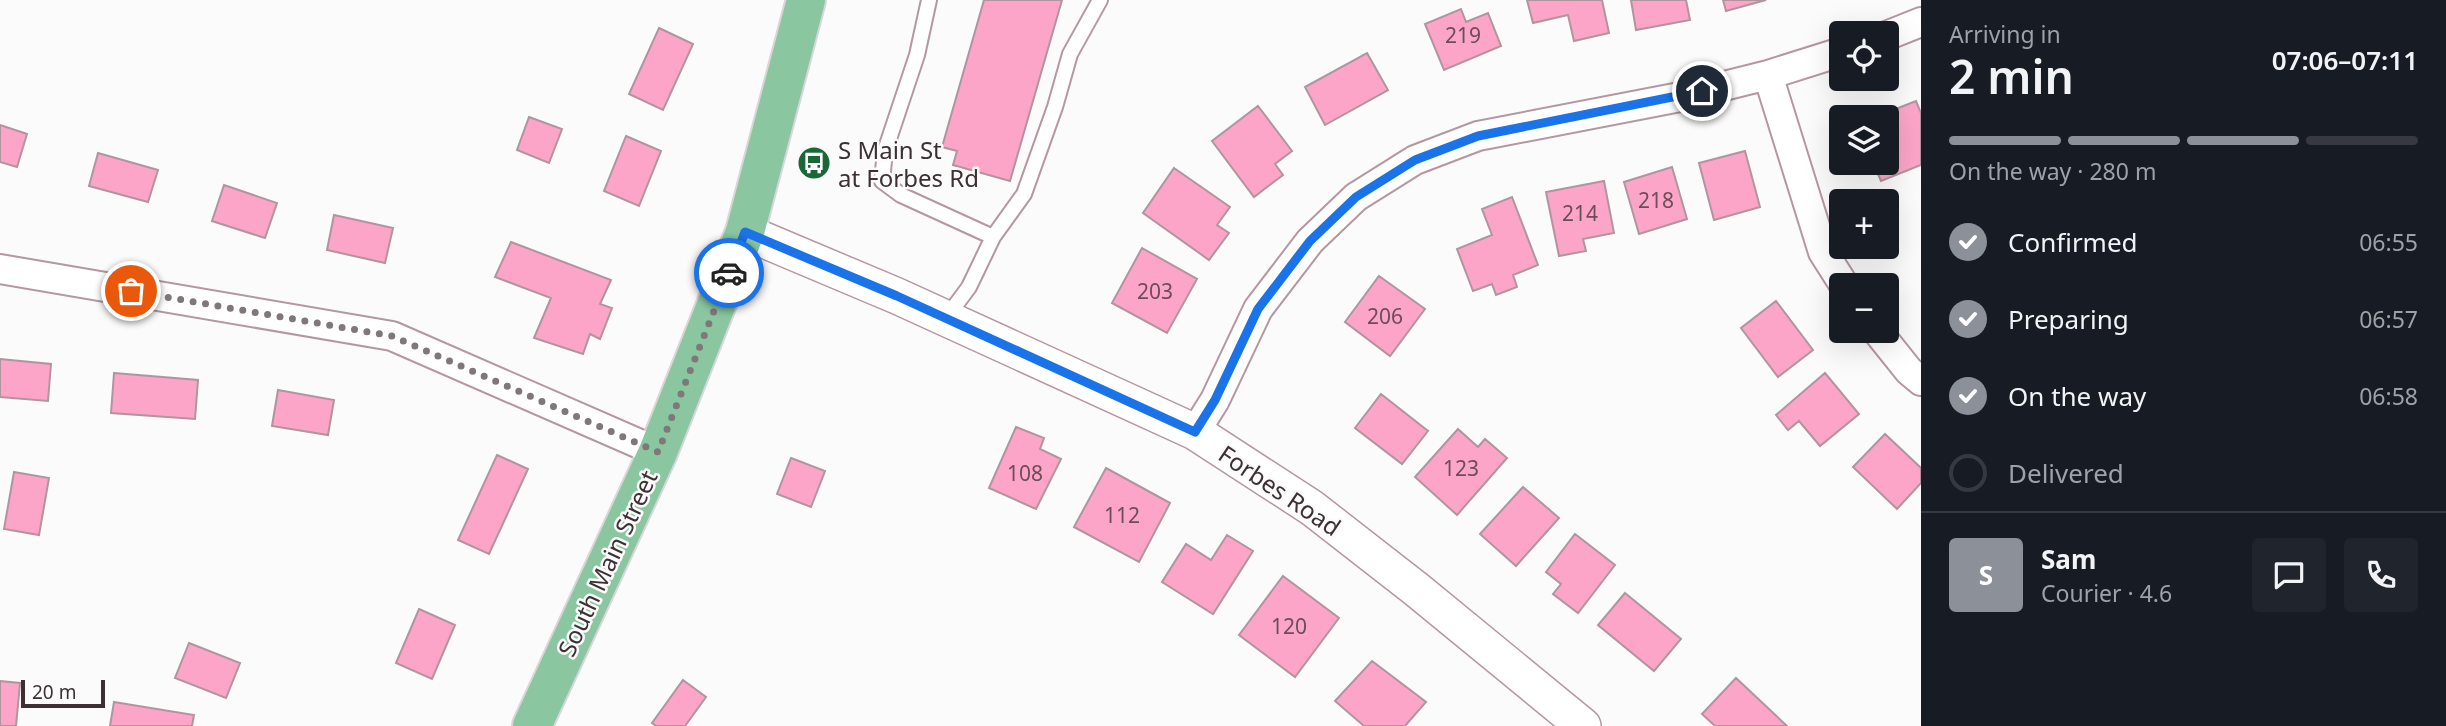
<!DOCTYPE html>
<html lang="en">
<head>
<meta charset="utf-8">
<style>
	body { margin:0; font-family:"Noto Sans",sans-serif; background:#20242c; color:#f1f3f6; height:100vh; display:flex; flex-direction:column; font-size:26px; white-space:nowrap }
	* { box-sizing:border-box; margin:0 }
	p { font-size:23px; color:#9ea1a6 }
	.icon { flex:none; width:38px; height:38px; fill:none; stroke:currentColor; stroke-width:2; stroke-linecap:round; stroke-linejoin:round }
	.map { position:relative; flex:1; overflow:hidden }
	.sheet { display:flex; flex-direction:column; background:#171b24; width:525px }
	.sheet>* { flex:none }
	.controls { position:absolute; left:1829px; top:21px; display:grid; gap:14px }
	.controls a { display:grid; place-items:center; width:70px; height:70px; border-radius:7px; background:#171b24; box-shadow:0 7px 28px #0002; font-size:35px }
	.scale { position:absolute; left:21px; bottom:18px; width:84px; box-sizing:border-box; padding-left:7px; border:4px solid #3c3035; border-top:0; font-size:19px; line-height:24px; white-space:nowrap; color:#3c3035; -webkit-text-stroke:5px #fbfbfb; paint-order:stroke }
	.pin { position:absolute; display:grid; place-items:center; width:60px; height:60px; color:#fff; margin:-30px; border:4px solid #fff; border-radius:50%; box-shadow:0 2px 7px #0007 }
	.courier { position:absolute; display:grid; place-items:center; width:70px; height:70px; margin:-35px; border:5px solid #1a73e8; border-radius:50%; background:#fff; color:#222; box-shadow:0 2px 9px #0007 }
	.summary em { font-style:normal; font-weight:600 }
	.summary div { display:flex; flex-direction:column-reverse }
	.summary { display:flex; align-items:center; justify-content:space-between; height:119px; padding:0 28px }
	h1 { font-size:46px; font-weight:600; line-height:52px }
	.bar { display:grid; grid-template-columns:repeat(4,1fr); gap:10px 7px; align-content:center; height:84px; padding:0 28px }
	.bar i { height:9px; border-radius:5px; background:#363941 }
	.bar .on { background:#8c9099 }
	.bar p { grid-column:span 4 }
	.line { display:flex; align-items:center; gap:18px; padding:0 28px; border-top:2px solid #363941 }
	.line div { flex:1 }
	.round { display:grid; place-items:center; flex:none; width:74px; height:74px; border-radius:7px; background:#20242c }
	ol { padding:0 28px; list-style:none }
	li { display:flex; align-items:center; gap:21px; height:77px }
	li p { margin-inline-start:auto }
	li .icon { padding:7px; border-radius:50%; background:#8c9099; color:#fff; stroke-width:4 }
	li:last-child { color:#9ea1a6 }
	li i { width:38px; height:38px; border:4px solid #363941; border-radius:50% }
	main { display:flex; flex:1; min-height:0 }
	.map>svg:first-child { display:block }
</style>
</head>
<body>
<main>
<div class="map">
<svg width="1921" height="726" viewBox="0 0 1921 726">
	<rect width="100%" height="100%" fill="#fbfbfb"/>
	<path fill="#fca5c9" stroke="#b2949f" stroke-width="2" d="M984,0H1062L1010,181L953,165L957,151L942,147Z
		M1527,0H1602L1609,33L1574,41L1568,15L1533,23Z
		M1631,0H1686L1690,20L1636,30Z
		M1723,0H1766L1726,11Z
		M1461,9L1466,22L1488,13L1501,46L1444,70L1425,24Z
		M659,28L693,44L663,110L629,94Z
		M1367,53L1388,90L1325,125L1305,87Z
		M1916,101L1921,113V165L1881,181L1873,163H1886V117H1875Z
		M1258,106L1292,151L1275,164L1283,175L1254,197L1212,141Z
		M529,117L562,129L549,163L517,150Z
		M0,125L27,134L17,167L0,162Z
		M626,136L661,151L639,206L604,191Z
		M1745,151L1760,207L1714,220L1699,163Z
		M98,153L158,170L148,202L89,186Z
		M1672,167L1687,219L1639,234L1624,182Z
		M1174,168L1230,207L1217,225L1229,233L1209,260L1143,213Z
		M1604,181L1614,233L1583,239L1586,251L1559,256L1546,192Z
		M224,185L277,203L265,238L212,221Z
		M1512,197L1538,265L1513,275L1517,287L1496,295L1492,284L1473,291L1457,249L1492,235L1482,209Z
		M334,215L393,228L385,263L327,250Z
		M511,242L611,280L600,304L612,308L600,339L590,334L583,354L534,338L551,298L495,277Z
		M1142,248L1197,279L1167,333L1112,303Z
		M1379,276L1425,309L1390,356L1345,322Z
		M1776,301L1813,350L1778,377L1741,328Z
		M0,359L51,364L48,401L0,397Z
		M114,373L198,380L195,419L111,413Z
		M1825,373L1859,414L1820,446L1799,421L1788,430L1776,415Z
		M278,390L334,400L328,435L272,426Z
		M1381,394L1428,431L1402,464L1355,428Z
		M1016,427L1044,438L1040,449L1061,459L1036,509L989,488Z
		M1458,429L1478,447L1485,439L1507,458L1457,515L1415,477Z
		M1885,434L1921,468V483L1897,509L1853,467Z
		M497,455L528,469L489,554L458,540Z
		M791,458L825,471L811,507L777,494Z
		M1106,468L1170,503L1139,562L1074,527Z
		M14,472L49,478L39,535L4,529Z
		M1523,487L1559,518L1516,566L1480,534Z
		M1575,534L1615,565L1578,613L1553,594L1561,584L1546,572Z
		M1227,535L1253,551L1213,614L1162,582L1186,544L1211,560Z
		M1283,576L1339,618L1295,677L1239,635Z
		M1625,593L1681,639L1654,671L1598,625Z
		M419,609L455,625L432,679L396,663Z
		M189,643L240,663L226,698L175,678Z
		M1372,661L1426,702L1405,726H1364L1335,701Z
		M1736,678L1787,726H1715L1702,714Z
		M683,680L706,697L685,726H656L652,723Z
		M0,681L20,683L16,726H0Z
		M114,702L194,715L192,726H110Z"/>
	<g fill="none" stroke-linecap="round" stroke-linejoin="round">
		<defs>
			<path id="service" d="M929,0L917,55L885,151L882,181L901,195L993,237
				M946,318L969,287L993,237L1024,194L1055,107L1070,54L1100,0"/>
			<path id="minor" d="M1886,36L1921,22
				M1768,75L1823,252L1844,285
				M0,269L392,336L658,452
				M1877,331L1909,371L1921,381
				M1195,432L1215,400L1258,309L1310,241L1356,197L1415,160L1478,136L1680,97L1768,75L1841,52"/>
			<path id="tertiary" d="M745,232L897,296L1195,432L1312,508L1416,589L1583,726"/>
			<path id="primary" d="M532,726L658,452L745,232L806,0"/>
		</defs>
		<use href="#service" stroke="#b597a2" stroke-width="18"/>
		<use href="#minor" stroke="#b597a2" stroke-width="32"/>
		<use href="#tertiary" stroke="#b597a2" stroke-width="38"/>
		<use href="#primary" stroke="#d8d6d7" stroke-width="42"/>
		<use href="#service" stroke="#fff" stroke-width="14"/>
		<use href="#minor" stroke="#fff" stroke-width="28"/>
		<use href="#tertiary" stroke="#fff" stroke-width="35"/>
		<use href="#primary" stroke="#8ac7a0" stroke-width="38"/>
	</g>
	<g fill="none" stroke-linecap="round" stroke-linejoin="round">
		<path stroke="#7f777a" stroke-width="7" stroke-dasharray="0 12.6" d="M131,291L392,336L658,452L729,273"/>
		<path stroke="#1a73e8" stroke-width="9" d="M729,273L745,232L897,296L1195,432L1215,400L1258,309L1310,241L1356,197L1415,160L1478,136L1702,91"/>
	</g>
	<defs>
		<symbol id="bus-disc" viewBox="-11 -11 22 22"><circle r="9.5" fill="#186838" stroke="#fbfbfb"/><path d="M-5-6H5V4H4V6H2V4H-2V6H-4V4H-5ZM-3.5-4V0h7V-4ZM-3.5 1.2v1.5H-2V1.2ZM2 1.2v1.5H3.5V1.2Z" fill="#fff"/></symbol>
	</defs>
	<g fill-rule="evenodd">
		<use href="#bus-disc" x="795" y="144" width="38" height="38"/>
	</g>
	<g text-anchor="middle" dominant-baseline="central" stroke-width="5" stroke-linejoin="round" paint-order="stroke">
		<g font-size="21" fill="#6c4d5a">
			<text x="1463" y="35">219</text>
			<text x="1656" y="200">218</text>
			<text x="1580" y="213">214</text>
			<text x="1155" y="291">203</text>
			<text x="1385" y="316">206</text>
			<text x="1461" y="468">123</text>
			<text x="1025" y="473">108</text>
			<text x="1122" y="515">112</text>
			<text x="1289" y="626">120</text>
		</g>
		<g font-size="24" fill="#3c3035" stroke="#fbfbfb" text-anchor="start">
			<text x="838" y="149">S Main St<tspan x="838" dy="28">at Forbes Rd</tspan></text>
		</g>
		<g font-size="24" fill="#3c3035" stroke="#fbfbfb">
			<text transform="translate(1280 490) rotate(34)">Forbes Road</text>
			<text transform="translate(607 563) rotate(-65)">South Main Street</text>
		</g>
	</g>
</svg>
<div class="controls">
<a><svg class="icon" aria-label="locate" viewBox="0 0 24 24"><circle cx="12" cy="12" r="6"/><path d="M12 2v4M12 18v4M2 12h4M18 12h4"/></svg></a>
<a><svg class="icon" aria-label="layers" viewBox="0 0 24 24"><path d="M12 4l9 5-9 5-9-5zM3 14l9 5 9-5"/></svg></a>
<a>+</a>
<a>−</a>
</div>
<div class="scale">20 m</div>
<div class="pin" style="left:131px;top:291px;background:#ea580c"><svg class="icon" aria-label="bag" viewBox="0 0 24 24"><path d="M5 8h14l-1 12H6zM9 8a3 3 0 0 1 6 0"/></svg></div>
<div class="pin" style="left:1702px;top:91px;background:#1f2937"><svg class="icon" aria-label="home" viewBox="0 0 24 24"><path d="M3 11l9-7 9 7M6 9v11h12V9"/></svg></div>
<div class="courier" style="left:729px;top:273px"><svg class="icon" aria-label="car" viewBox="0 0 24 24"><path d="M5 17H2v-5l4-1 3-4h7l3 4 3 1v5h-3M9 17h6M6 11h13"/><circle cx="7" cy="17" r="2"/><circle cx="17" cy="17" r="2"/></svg></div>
</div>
<section class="sheet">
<div class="summary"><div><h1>2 min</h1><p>Arriving in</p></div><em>07:06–07:11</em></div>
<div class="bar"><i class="on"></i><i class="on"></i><i class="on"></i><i></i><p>On the way · 280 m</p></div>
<ol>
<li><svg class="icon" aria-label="check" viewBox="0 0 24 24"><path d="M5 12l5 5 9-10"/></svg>Confirmed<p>06:55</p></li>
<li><svg class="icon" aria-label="check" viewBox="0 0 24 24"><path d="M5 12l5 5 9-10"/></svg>Preparing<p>06:57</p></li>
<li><svg class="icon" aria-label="check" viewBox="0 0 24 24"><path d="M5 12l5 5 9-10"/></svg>On the way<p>06:58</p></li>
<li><i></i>Delivered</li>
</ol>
<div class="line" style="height:126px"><b class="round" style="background:#8c9099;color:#fff">S</b><div><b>Sam</b><p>Courier · 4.6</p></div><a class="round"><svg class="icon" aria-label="chat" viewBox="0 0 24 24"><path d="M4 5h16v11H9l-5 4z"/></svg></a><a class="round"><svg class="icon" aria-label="phone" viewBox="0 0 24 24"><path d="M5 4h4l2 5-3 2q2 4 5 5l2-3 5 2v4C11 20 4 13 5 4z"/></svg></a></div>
</section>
</main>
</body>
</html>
